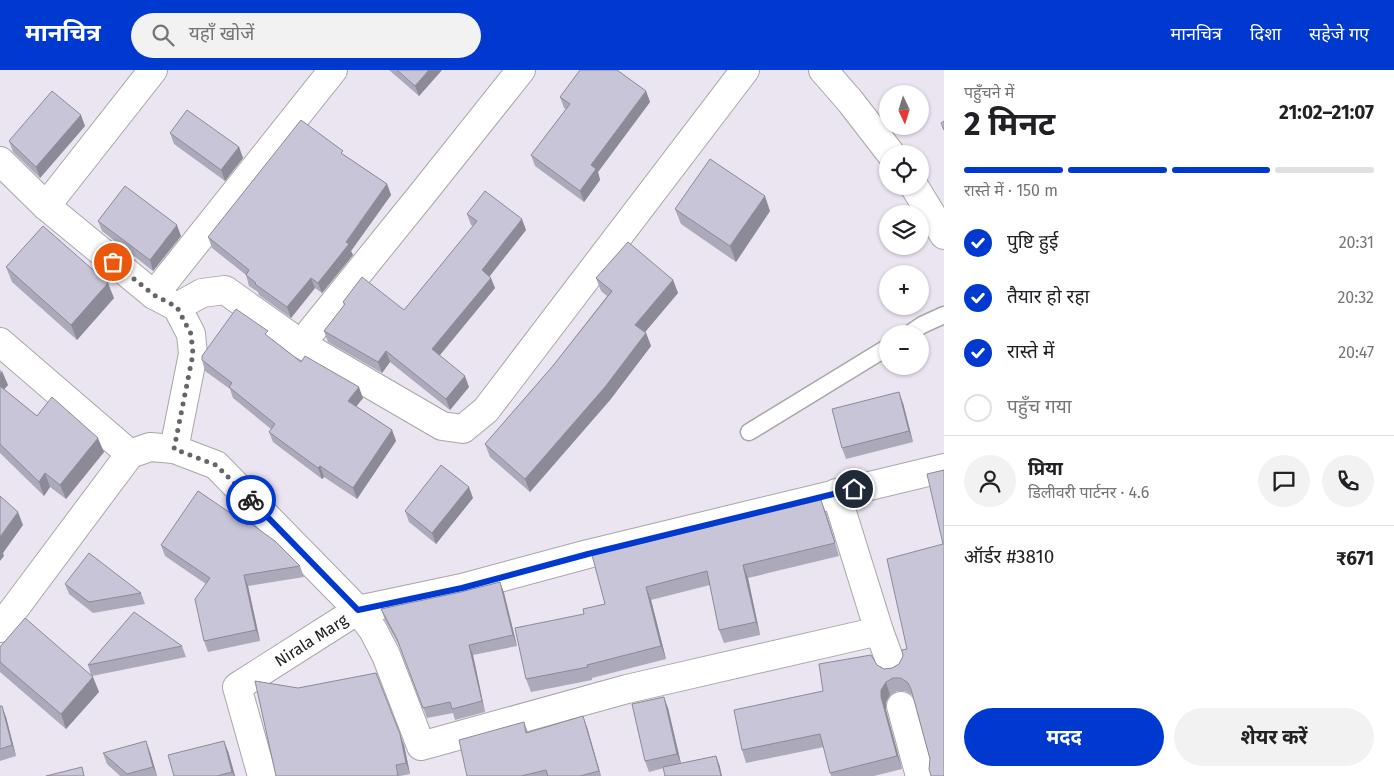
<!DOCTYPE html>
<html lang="hi">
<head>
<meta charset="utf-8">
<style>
	body { margin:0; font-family:"Fira Sans","Noto Sans Devanagari",sans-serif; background:#f2f2f2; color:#202124; height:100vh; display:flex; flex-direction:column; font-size:19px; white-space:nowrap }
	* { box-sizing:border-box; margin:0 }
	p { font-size:16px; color:#757577 }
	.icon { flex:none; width:28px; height:28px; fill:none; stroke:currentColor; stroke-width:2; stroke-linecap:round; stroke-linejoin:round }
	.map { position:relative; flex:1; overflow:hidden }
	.drawer { display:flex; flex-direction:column; background:#fff; width:450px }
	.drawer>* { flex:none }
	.needle { width:32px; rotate:176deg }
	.tools { position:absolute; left:879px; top:15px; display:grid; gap:10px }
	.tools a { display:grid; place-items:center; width:50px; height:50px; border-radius:50%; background:#fff; box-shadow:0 1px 4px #0004; font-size:25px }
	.pin { position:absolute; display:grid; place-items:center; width:42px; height:42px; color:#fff; margin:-21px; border:2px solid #fff; border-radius:50%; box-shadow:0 1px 5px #0007 }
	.courier { position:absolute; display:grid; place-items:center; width:50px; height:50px; margin:-25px; border:4px solid #0039cf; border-radius:50%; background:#fff; color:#222; box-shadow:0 1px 6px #0007 }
	.summary em { font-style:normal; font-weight:700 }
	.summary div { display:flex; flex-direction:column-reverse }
	.summary { display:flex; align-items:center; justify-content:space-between; height:85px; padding:0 20px }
	h1 { font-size:32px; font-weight:700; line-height:38px }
	.bar { display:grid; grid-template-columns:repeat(4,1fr); gap:8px 5px; align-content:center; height:60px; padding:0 20px }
	.bar i { height:6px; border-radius:4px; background:#e0e0e0 }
	.bar .current { background:#0039cf }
	.bar p { grid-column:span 4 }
	.line { display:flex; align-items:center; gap:12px; padding:0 20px; border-top:1px solid #e0e0e0 }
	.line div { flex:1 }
	.round { display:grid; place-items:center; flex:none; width:52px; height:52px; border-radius:26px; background:#f2f2f2 }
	ol { padding:0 20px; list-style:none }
	li { display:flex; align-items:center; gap:15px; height:55px }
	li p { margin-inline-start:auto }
	li .icon { padding:5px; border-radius:50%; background:#0039cf; color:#fff; stroke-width:4 }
	li:last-child { color:#757577 }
	li i { width:28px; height:28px; border:2px solid #e0e0e0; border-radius:50% }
	.cta { display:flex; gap:10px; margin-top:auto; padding:10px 20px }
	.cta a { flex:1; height:58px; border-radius:30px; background:#0039cf; color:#fff; font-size:20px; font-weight:700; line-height:58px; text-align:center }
	.cta a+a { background:#f2f2f2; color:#202124 }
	header { display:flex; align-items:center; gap:30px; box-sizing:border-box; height:70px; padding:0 25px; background:#0039cf; color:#fff }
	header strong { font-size:24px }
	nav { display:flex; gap:28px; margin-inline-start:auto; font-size:18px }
	.search { width:350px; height:45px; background:#f2f2f2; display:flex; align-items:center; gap:12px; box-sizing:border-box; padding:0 18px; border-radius:28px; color:#757577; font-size:19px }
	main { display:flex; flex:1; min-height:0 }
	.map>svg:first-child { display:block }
</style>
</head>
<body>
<header>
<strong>मानचित्र</strong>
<div class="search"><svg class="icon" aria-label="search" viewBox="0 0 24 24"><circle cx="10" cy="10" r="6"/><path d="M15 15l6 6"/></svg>यहाँ खोजें</div>
<nav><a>मानचित्र</a><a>दिशा</a><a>सहेजे गए</a></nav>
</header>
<main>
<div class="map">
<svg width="944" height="706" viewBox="0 0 944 706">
	<rect width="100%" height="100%" fill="#eae5f1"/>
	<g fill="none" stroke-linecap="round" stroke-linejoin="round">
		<defs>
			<path id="lane" d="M909,264L922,255L944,245
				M749,362L888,277"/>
			<g id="street">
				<path d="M823,0L850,31L891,84"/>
				<path d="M0,91L46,136L154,225L177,237L191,264L193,284L174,379"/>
				<path d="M914,116L944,165"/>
				<path d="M46,136L153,0"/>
				<path d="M154,225L333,0"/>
				<path d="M177,237L202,223L225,220L301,274L442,356L463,359L486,340L745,0"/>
				<path d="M0,272L130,384L150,377L174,379L216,395L358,540L373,560L386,585L421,676L627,619L879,561"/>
				<path d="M301,274L423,123L521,0"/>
				<path d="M836,423L879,561L892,596"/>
				<path d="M0,558L130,384"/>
				<path d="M901,636L920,706"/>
				<path id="s1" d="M262,706L237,617L358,540L462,518L588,484L944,398"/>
			</g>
		</defs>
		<use href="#lane" stroke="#a7a7a7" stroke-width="19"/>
		<use href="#street" stroke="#a7a7a7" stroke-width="30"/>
		<use href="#lane" stroke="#fff" stroke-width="16"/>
		<use href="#street" stroke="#fff" stroke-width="28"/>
	</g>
	<path fill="#aca9ba" d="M389,0H442L419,26Z
		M646,21L650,32L598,102L600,110L584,132L535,96L531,85L566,39L564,38L560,27Z
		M85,56L40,108L13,82L9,71Z
		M170,63L239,77L243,88L225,111L174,74Z
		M344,85L387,114L391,125L351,181L353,185L322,223L315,218L291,248L259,225L258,222L249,216L246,205L212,178L208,167Z
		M675,139L770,141L736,192L681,154Z
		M467,144L526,160L489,206L495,218L439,285L469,317L450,340L390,292L382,303L328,272L324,261L344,236L343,232L404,240L473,156L471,155Z
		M98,151L181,166L153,201L102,161Z
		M6,197L114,228L77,270L12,212Z
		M596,208L673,210L678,223L645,262L646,263L651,276L610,330L530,422L490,387L485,374L552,297L607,226L601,221Z
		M270,268L301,292L363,328L356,336L392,360L396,371L357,429L324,407L322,409L273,372L269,362L271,359L233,328L230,319L205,301L202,290Z
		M0,299L8,315L4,319L37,346L104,382L66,429L50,417L44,426L0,383Z
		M903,333L913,372L846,389L842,378Z
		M944,400V706L930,689L914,628L912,625L905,621H897L890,625L886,632V640L902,699L874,706H831L824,677L746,693L742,680L823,621L877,595L884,599L892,598L899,594L907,579L943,474Z
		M473,428L436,474L409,452L405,441Z
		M826,443L839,486L748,508L760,565L724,573L719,560L710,515L651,530L666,589L592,608V610L531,622L526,609L584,544L605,534Z
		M161,475L300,496L304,507L248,516L260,571L208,582L204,571L206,514L165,486Z
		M500,512L504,523L517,576L473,585L485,642L455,650L453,643L427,648L401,579L385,550L381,539L461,522Z
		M65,514L141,523L145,534L93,543L69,524Z
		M182,576L186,587L92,606L99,622L66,659L0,602V577L91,605L88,595Z
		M0,636L6,647L16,686L0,691Z
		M668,638L681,693L716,686L720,697L664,698L649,702L645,691Z
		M524,652L528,662L587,657L601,706H467Z
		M404,675L410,704L400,706H276Z
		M228,681L235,706H174Z
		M150,682L157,706H120L107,694L103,683Z"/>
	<path fill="#8c8a97" d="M429,0H442L419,26L415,16Z
		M646,21L650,32L598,102L600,110L584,132L580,121L591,95Z
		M81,45L85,56L40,108L36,97Z
		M239,77L243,88L225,111L221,100Z
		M387,114L391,125L351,181L353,185L322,223L318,213Z
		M765,126L770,141L736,192L730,176Z
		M522,149L526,160L486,211L482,200Z
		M177,155L181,166L153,201L150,190Z
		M311,208L315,218L291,248L287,237Z
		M491,208L495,218L436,290L432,279Z
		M673,210L678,223L640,268L635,255Z
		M108,213L114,228L77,270L71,255Z
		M646,263L651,276L610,330L530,422L525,409Z
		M386,281L390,292L382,303L378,292Z
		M2,301L8,315L0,324V304Z
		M465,306L469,317L450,340L446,329Z
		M359,317L363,328L352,342L348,331Z
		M899,322L903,333L913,372L909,361Z
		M392,360L396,371L357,429L353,418Z
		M98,368L104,382L66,429L60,415Z
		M320,396L324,407L322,409L318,398Z
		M45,403L50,417L44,426L39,412Z
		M469,417L473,428L436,474L432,463Z
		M821,430L826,443L839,486L835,473Z
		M18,442L23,455L3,483L4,486L0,491V467Z
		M743,495L748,508L760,565L756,552Z
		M244,505L248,516L260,571L256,560Z
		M500,512L504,523L517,576L513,565Z
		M646,517L651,530L666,589L661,576Z
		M469,575L473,585L485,642L482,631Z
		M93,607L99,622L66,659L61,644Z
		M886,612L890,625L886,632V640L902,699L897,686L881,627V620Z
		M664,627L668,638L681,694L677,684Z
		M2,636L6,647L16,686L12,675Z
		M583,646L587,657L601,706L599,701Z
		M400,664L404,675L410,704L406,693Z
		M146,671L150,682L157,706L153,697Z
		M224,671L228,681L235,706H234L232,702Z
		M716,686L720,697L722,706H721Z"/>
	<path fill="#c8c5d8" stroke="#8c8a97" d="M397,0H429L415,16Z
		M580,0H617L646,21L591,95L596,99L580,121L531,85L570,34L560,27Z
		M52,21L81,45L36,97L9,71Z
		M187,40L239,77L221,100L170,63Z
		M301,50L343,81L341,83L387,114L346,172L349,174L318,213L311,208L287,237L255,214L256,213L246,205L249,200L208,167Z
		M944,51V60L941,53Z
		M710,89L765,126L730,176L675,139Z
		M125,116L177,155L150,190L98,151Z
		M485,121L522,149L482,200L491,208L432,279L465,306L446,329L386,281L378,292L324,261L345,234L343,232L362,207L404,240L477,151L467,144Z
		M43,156L108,213L71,255L6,197Z
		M628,172L673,210L635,255L646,263L605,317L525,409L485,374L552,297L612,221L596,208Z
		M236,239L268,261L265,264L301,292L305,286L359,317L348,331L392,360L353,418L320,396L318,398L269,362L275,354L229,317L232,313L202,290V286Z
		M0,316L37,346L52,327L98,368L60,415L45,403L39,412L0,374Z
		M899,322L909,361L842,378L832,339Z
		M441,395L469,417L432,463L405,441Z
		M944,400V706H931L929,699L930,689L911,619L908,613L901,608H893L886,612L881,620V627L897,686L830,703L820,664L742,680L734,640L823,621L819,594L871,585L877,595L884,599L892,598L899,594L903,586L902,580L907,579L887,489L943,474L927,404Z
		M198,421L248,455L250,453L275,471L300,496L244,505L256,560L204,571L195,529L210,508L161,475Z
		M0,426L18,442L0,467Z
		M821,430L835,473L743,495L756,552L719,560L707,501L646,517L661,576L587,595L588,597L526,609L515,558L584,544L583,539L605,534L592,485Z
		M89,483L141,523L89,532L65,514Z
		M500,512L513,565L469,575L482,631L452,639L450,632L423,638L397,569L381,539L461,522Z
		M134,542L182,576L88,595Z
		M25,548L93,607L61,644L0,592V577Z
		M376,603L400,664L406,693L396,695L398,706H276L255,611L298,618Z
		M664,627L677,684L645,691L632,634Z
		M0,636H2L12,675L0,679Z
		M583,646L599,701L580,706H548L546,700L521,706H467L459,670L524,652L526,663Z
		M146,671L153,697L127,704L103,683Z
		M224,671L232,702L217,706H174L168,685Z
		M716,686L721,706H665L663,697Z
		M82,697L84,706H46Z"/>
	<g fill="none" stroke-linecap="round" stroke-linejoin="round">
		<path stroke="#676569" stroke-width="5" stroke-dasharray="0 9" d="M113,192L154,225L177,237L191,264L193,284L174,379L216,395L251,430"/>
		<path stroke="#0039cf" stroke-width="6" d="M251,430L358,540L462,518L588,484L854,419"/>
	</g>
	<g text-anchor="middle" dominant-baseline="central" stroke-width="4" stroke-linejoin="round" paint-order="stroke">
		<g font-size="16" fill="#202020" stroke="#fff">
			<text stroke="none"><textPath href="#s1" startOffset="180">Nirala Marg</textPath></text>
		</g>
	</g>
</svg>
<div class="tools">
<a><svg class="needle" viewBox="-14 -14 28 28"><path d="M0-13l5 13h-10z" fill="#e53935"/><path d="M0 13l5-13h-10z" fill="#757577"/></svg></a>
<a><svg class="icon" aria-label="locate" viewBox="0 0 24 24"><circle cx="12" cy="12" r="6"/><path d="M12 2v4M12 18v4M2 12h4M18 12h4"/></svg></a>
<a><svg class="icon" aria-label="layers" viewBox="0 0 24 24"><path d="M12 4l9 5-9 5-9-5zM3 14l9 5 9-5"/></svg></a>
<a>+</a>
<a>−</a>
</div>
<div class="pin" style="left:113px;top:192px;background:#ea580c"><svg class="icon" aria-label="bag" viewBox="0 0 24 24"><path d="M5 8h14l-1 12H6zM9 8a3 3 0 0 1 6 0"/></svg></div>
<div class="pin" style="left:854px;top:419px;background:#1f2937"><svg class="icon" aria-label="home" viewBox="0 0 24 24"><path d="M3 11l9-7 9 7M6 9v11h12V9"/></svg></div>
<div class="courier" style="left:251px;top:430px"><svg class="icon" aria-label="bike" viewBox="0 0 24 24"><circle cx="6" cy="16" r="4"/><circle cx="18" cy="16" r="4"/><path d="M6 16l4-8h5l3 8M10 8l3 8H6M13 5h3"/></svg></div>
</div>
<section class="drawer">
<div class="summary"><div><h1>2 मिनट</h1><p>पहुँचने में</p></div><em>21:02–21:07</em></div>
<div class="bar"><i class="current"></i><i class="current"></i><i class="current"></i><i></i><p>रास्ते में · 150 m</p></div>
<ol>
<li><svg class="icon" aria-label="check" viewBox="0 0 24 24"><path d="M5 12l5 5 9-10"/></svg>पुष्टि हुई<p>20:31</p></li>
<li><svg class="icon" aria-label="check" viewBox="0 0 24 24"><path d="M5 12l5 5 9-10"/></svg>तैयार हो रहा<p>20:32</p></li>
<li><svg class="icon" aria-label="check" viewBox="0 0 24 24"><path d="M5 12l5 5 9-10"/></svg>रास्ते में<p>20:47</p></li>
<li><i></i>पहुँच गया</li>
</ol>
<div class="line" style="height:90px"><a class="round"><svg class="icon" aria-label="person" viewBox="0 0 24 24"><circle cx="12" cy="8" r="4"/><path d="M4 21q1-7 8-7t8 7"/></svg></a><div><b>प्रिया</b><p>डिलीवरी पार्टनर · 4.6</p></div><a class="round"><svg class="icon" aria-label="chat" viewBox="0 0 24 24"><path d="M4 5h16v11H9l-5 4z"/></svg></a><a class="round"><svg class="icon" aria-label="phone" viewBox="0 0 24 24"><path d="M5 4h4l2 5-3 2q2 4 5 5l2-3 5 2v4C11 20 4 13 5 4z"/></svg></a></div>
<div class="line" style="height:65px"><div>ऑर्डर #3810</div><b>₹671</b></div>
<div class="cta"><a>मदद</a><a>शेयर करें</a></div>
</section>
</main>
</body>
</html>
